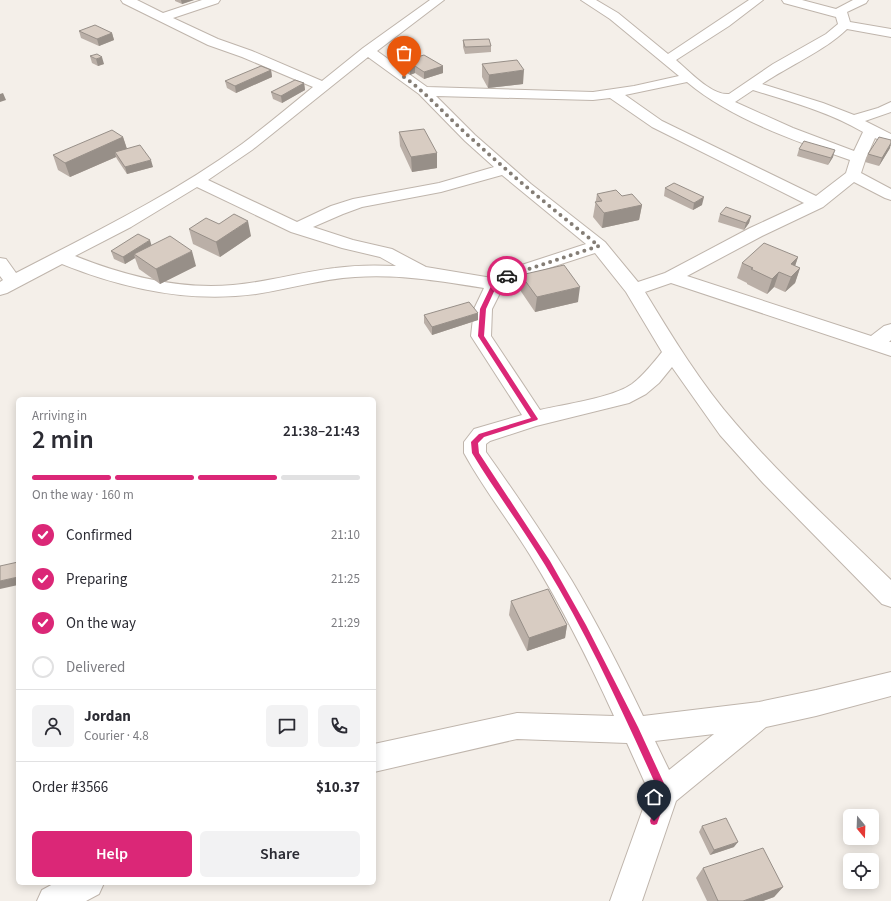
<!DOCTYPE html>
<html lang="en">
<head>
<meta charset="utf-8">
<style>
	body { margin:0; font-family:"Source Sans 3",sans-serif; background:#f2f2f3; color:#2b2b33; height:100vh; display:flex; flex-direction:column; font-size:15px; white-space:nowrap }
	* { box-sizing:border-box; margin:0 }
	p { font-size:13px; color:#7c7c81 }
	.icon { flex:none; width:22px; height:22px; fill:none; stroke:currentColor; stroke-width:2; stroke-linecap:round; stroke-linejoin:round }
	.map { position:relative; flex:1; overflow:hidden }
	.drawer { position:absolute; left:16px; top:397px; width:360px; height:488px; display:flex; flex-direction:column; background:#fff; border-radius:6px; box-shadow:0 2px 10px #0003 }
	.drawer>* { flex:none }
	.needle { width:26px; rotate:161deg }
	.fabs { position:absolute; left:843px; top:809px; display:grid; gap:8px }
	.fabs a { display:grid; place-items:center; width:36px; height:36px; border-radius:6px; background:#fff; box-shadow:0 2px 10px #0003; font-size:20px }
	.pin { position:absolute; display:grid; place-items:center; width:34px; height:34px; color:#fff; margin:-41px -17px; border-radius:50% 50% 50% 0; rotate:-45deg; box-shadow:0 0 4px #0007 }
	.pin .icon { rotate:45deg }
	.courier { position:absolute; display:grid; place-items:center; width:40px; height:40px; margin:-20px; border:3px solid #db2777; border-radius:50%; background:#fff; color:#222; box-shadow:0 1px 5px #0007 }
	.summary em { font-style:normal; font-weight:600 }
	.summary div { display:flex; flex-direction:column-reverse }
	.summary { display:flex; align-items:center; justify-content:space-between; height:68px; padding:0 16px }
	h1 { font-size:26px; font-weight:600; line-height:30px }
	.bar { display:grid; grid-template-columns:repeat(4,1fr); gap:6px 4px; align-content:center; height:48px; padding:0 16px }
	.bar i { height:5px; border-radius:3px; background:#e1e1e2 }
	.bar .current { background:#db2777 }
	.bar p { grid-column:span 4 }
	.line { display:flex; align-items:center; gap:10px; padding:0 16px; border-top:1px solid #e1e1e2 }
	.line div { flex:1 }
	.round { display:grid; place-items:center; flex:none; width:42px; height:42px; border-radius:6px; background:#f2f2f3 }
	ol { padding:0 16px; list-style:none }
	li { display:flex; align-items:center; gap:12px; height:44px }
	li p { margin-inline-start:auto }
	li .icon { padding:4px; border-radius:50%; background:#db2777; color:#fff; stroke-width:4 }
	li:last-child { color:#7c7c81 }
	li i { width:22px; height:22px; border:2px solid #e1e1e2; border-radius:50% }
	.cta { display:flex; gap:8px; margin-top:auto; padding:8px 16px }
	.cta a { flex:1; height:46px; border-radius:6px; background:#db2777; color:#fff; font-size:16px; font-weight:600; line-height:46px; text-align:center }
	.cta a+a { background:#f2f2f3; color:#2b2b33 }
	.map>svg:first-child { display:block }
</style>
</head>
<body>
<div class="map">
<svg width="891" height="901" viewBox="0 0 891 901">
	<rect width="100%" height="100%" fill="#f4efe9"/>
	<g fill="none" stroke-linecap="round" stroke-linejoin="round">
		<defs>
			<path id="minor" d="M121,0H137L163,13L202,0H220L218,3L173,18L218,39L252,51L322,81L363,48L430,0H444L377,51L427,87L593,92L634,86L679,76L610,19L581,0H596L618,13L668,54L749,0H763L729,26L676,60C689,71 712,96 729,94L773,64L826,34L838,24L836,17L784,3L782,0H802L836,9L853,0H868L866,3L847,12L850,22L891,29V37L847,29C823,52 790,65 762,84L823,103L854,115L878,108L891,102V112L865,121L891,134V145L875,138L866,158L861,173L891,189V200L885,198L854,182L823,207L762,236L687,276L871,336L884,326L891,324V340L889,342H891V356L671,283L645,292C673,338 701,384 736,424C784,480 839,529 891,580V607L882,604L763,483L720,435L672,367L659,383L646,394L629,403L536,426L490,441L486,444V452C516,494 545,537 572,581C598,625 621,670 643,716L759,702L816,690L891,672V696L816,716L766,727L676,801L642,901H610L649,792L627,743L517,739L374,772V744L517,713L614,716C589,661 562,607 530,555C509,521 483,488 464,453V442L474,429L522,415L471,336L474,309L484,288C441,281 399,274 355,277C321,279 289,289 256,294C189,303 124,289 62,264L7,293L0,295V282L3,280L0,276V258L6,259L16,273C93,233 172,195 242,144C266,126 290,106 313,87L242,57L208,45L123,3ZM368,57L419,94L465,141L494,167L439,183L353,199L331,206L297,222L208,180L252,150ZM687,82C731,119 795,141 850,160L846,173L816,196L662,121L625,95ZM753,90C791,102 829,112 863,132L854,151L793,128L735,102ZM436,96L593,100L610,98L652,127L804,203L750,228L665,273L638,282L605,242L531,184L475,135ZM502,175L586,244L500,272L492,278L426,267L392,249L353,240L313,227L343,214L362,207L441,192ZM197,187L291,232L342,248L380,257L396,266C376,265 356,265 335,268C301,272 268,282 233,285C179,290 125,276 75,256L131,227ZM595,253L626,292L662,352C653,363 644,375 632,384C612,398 565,404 540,410L491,336L492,309L503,287L512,280ZM714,734L669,770L655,741Z
				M55,883H104L99,894L86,901H37L42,890Z"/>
		</defs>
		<use href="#minor" stroke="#bfb5ac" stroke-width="2"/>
		<use href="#minor" fill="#fff" fill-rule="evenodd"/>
	</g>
	<path fill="#baafa7" d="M175,0H194L182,4L175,1Z
		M79,31L112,33L114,40L99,46L81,38Z
		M463,40L491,46V52L465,54L463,47Z
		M90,56L104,64L98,66L92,63Z
		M401,62L443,66V73L424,79L415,73L410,75L401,69Z
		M482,64L523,84L488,88L482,77Z
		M271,70L272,77L236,93L227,88L225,81Z
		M304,83L305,90L282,103L273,99L271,92Z
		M399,132L437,153V168L412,172L400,146Z
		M123,137L127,149L153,167L127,174L117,159L116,157L70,177L58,170L53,155Z
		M890,148L879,166L865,162L868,154Z
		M799,149L833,157L828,165L797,156Z
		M665,188L702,205L693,210L664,196Z
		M597,194L622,196L642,205L639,220L602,228L593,217Z
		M720,214L751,216L749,223L744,230L718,222Z
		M219,224L251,236L220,257L193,244L189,229Z
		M151,245L196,266L160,284L139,269L135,258L125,264L114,259L111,251Z
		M798,257L795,266L800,268L795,283L785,292L774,287L767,294L747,284V283L737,278L742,263Z
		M521,275L578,302L535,312L520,290Z
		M424,315L478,320L432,335L424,323Z
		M511,601L567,625L565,638L527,651L509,615Z
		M702,826L734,847L710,855L699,832Z
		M703,868L783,887L774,897L763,901H707L696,878Z"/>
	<path fill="#978f88" d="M181,0H194L182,4Z
		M112,33L114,40L99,46L97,39Z
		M102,57L104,64L98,66L96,59Z
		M415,66V73L410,75V68Z
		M443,66V73L424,79V72Z
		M271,70L272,77L236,93L235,86Z
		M524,70L523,84L488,88L489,75Z
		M304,83L305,90L282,103L281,96Z
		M3,93L6,100L0,102V94Z
		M123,137L128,152H115L116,157L70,177L65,163Z
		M891,143L890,148L879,166L882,158Z
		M835,150L833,157L828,165L831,158Z
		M437,153V168L412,172L411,157Z
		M151,160L153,167L127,174L125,167Z
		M704,197L702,205L693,210L694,203Z
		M642,205L639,220L602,228L604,213Z
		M751,216L749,223L744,230L746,223Z
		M248,221L251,236L220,257L216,242Z
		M150,240L152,247L134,254L135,258L125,264L123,257Z
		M192,251L196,266L160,284L156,269Z
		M798,257L793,272L791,264Z
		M800,268L795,283L785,292L791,277Z
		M779,272L774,287L767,294L772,279Z
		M580,287L578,302L535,312L537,297Z
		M478,313V320L432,335V327Z
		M18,577V585L0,589V581Z
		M567,625L565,638L527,651L529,638Z
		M738,842L734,847L710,855L714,850Z
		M783,887L774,897L763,901H743Z"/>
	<path fill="#d8ccc2" stroke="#978f88" d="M95,25L112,33L97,39L79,31Z
		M489,39L491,46L465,47L463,40Z
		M97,54L102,57L96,59L90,56Z
		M424,55L443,66L424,72L415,66L410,68L401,62Z
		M517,60L524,70L489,75L482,64Z
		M261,66L271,70L235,86L225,81Z
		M295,80L304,83L281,96L271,92Z
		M424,129L437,153L411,157L399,132Z
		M112,130L123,137L65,163L53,155Z
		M879,137L891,140V143L882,158L868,154Z
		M804,141L835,150L831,158L799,149Z
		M140,145L151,160L125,167L115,152Z
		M674,183L704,197L694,203L665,188Z
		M616,190L622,196L632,194L642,205L604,213L595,202L602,201L597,194Z
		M726,207L751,216L746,223L720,214Z
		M234,214L248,221L216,242L189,229L206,218L219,224Z
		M138,234L150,240L123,257L111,251Z
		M170,236L192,251L156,269L134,254Z
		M764,243L798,257L791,264L800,268L791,277L779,272L772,279L751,269L753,268L742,263Z
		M564,265L580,287L537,297L521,275Z
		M469,302L478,313L432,327L424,315Z
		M18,562V577L0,581V566Z
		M548,589L567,625L529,638L511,601Z
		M726,818L738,842L714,850L702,826Z
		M763,848L783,887L743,901H718L703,868Z"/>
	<path fill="#db2777" d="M507,274L510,276L509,277L497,285L486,309L484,336L538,419L537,420L484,437L478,443L479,453L550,561L586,625L638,727L668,792L657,824L654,825L651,824L650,821L659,792C624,715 589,637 545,565C522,527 495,491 472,453L471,442L479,434L531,418L478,336L480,309L492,284Z"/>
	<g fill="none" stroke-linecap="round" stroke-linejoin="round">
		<path stroke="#847d75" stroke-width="4" stroke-dasharray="0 7.2" d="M404,77C429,95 448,118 471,138C512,176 555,211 599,246L507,276"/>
	</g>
</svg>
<div class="fabs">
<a><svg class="needle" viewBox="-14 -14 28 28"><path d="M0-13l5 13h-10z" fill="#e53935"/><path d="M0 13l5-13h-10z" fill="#7c7c81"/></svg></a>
<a><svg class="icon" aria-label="locate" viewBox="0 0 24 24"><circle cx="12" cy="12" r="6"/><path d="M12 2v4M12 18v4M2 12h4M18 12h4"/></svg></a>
</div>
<div class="pin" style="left:404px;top:77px;background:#ea580c"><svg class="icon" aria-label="bag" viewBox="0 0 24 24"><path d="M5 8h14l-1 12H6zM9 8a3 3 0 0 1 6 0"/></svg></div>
<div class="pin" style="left:654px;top:821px;background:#1f2937"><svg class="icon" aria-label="home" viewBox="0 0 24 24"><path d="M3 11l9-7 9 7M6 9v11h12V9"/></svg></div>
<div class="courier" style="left:507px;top:276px"><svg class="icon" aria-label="car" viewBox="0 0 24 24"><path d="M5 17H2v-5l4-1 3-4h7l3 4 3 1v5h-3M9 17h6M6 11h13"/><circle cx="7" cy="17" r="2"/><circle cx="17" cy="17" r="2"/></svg></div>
<section class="drawer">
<div class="summary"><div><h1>2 min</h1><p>Arriving in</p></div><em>21:38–21:43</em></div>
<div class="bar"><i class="current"></i><i class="current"></i><i class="current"></i><i></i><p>On the way · 160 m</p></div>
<ol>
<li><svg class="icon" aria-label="check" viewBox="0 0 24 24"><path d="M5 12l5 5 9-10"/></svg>Confirmed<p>21:10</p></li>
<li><svg class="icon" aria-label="check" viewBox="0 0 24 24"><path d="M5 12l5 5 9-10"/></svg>Preparing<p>21:25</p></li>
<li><svg class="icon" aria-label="check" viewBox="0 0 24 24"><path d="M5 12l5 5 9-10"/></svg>On the way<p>21:29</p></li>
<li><i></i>Delivered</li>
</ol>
<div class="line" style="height:72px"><a class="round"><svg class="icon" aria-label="person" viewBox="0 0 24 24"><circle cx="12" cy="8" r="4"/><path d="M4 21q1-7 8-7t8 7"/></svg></a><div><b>Jordan</b><p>Courier · 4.8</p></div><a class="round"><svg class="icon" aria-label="chat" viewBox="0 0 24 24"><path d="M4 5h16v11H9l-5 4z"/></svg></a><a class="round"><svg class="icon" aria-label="phone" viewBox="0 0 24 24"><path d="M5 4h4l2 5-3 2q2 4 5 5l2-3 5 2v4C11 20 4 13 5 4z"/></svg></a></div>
<div class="line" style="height:52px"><div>Order #3566</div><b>$10.37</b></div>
<div class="cta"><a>Help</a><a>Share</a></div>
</section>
</div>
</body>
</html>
